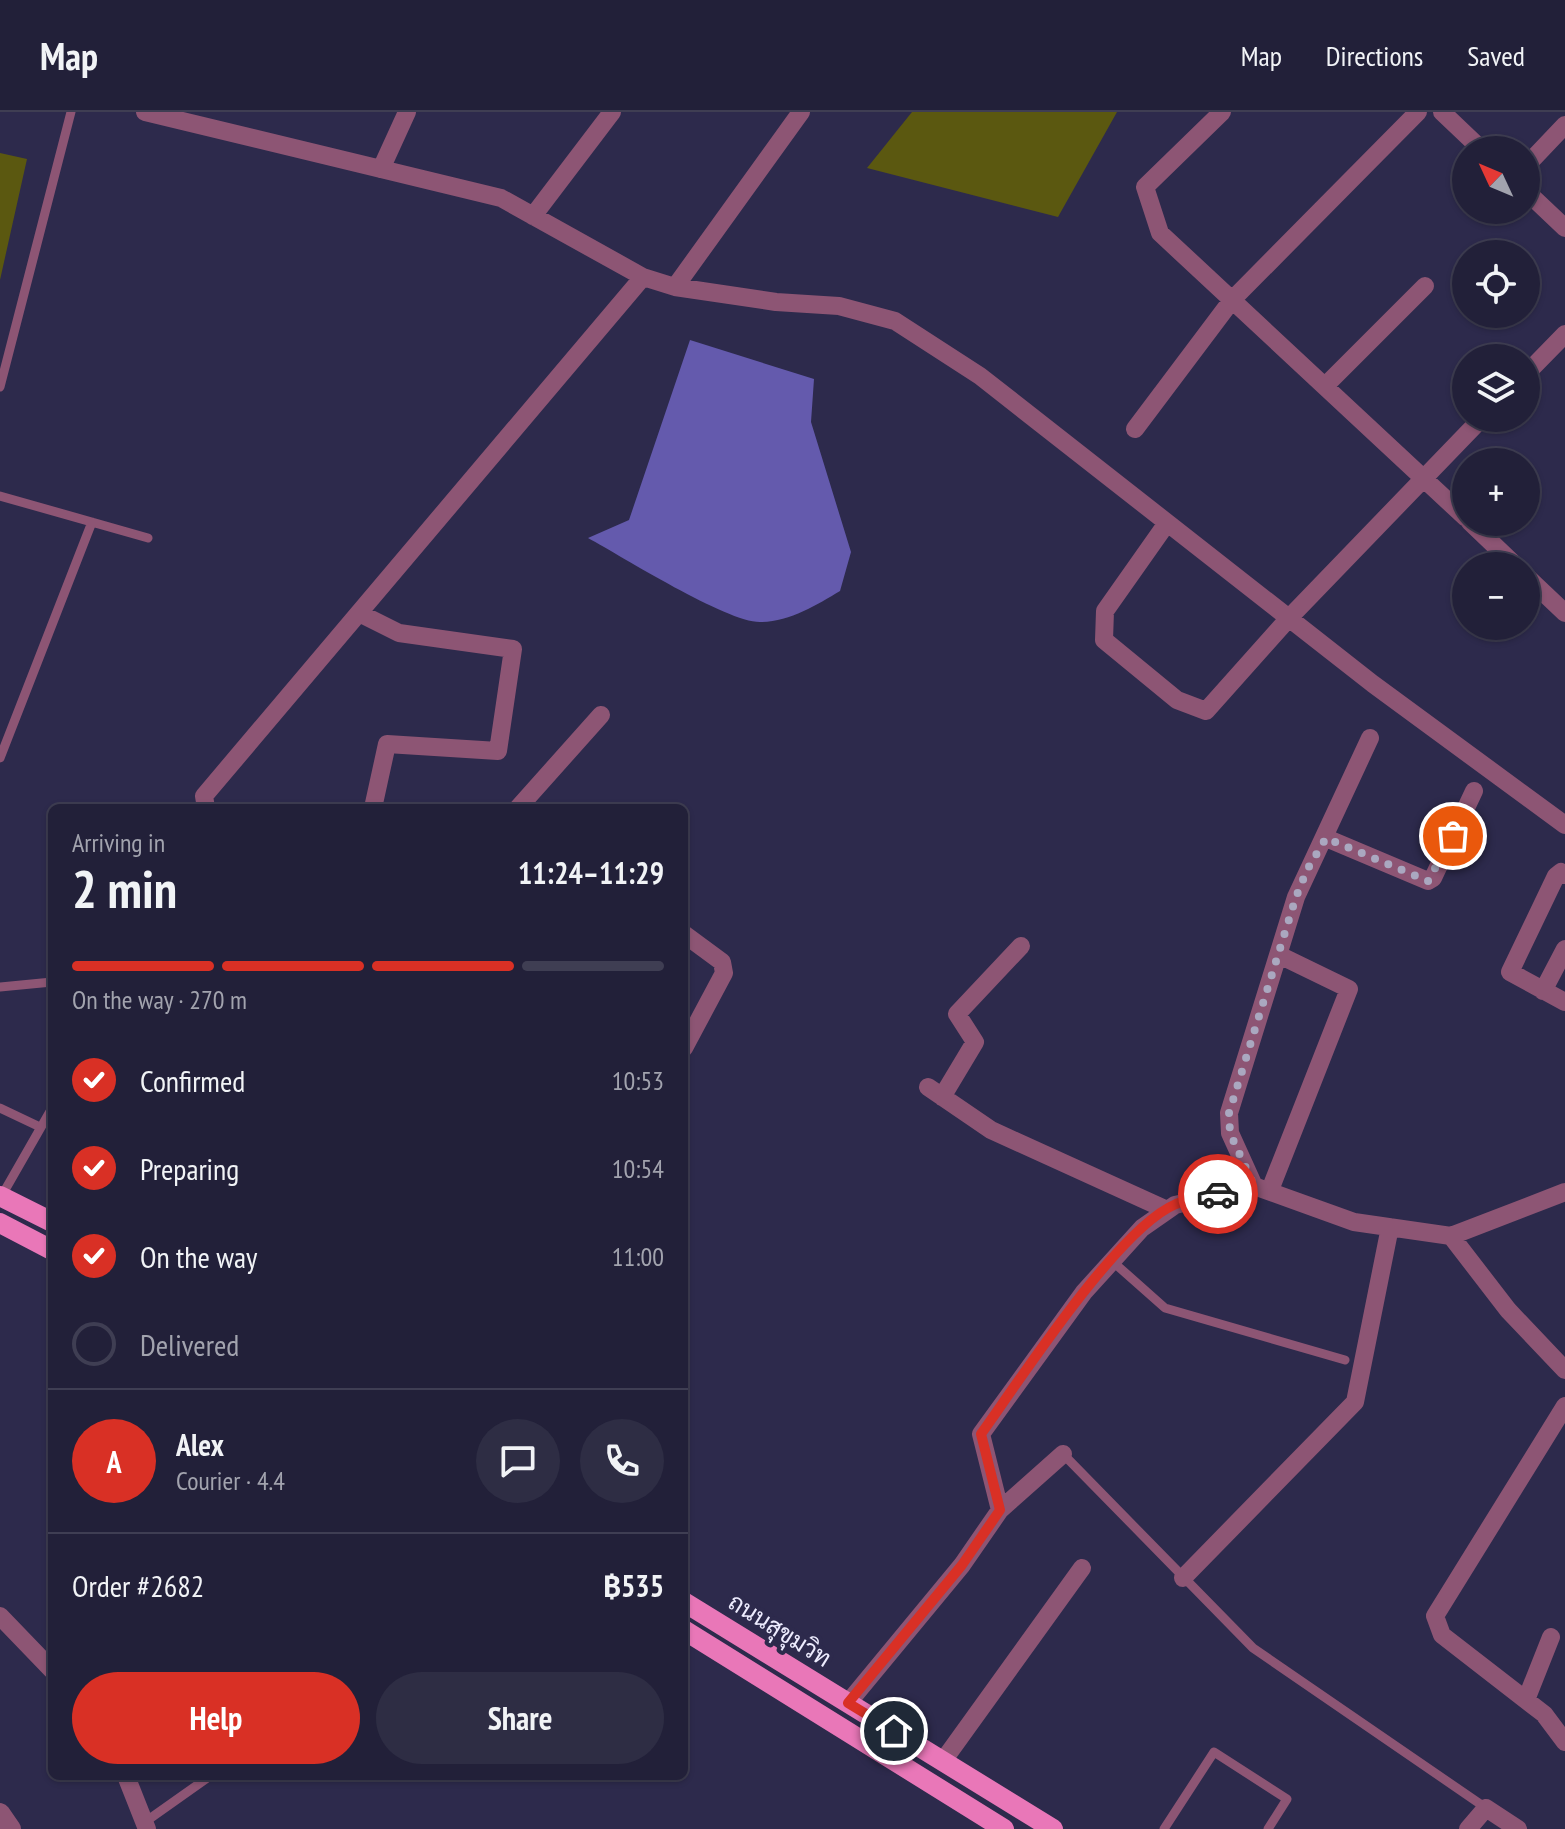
<!DOCTYPE html>
<html lang="en">
<head>
<meta charset="utf-8">
<style>
	body { margin:0; font-family:"PT Sans Narrow",Sarabun,sans-serif; background:#2e2d44; color:#f1f3f6; height:100vh; display:flex; flex-direction:column; font-size:30px; white-space:nowrap }
	* { box-sizing:border-box; margin:0 }
	p { font-size:26px; color:#a2a3ae }
	.icon { flex:none; width:44px; height:44px; fill:none; stroke:currentColor; stroke-width:2; stroke-linecap:round; stroke-linejoin:round }
	.map { position:relative; flex:1; overflow:hidden }
	.drawer { position:absolute; left:48px; top:692px; width:640px; height:976px; display:flex; flex-direction:column; background:#222039; border-radius:12px; box-shadow:0 2px 6px #0004,0 0 0 2px #3f3e53 }
	.drawer>* { flex:none }
	.needle { width:52px; rotate:314deg }
	.fabs { position:absolute; left:1452px; top:24px; display:grid; gap:16px }
	.fabs a { display:grid; place-items:center; width:88px; height:88px; border-radius:50%; background:#222039; box-shadow:0 2px 6px #0004,0 0 0 2px #3f3e53; font-size:40px }
	.pin { position:absolute; display:grid; place-items:center; width:68px; height:68px; color:#fff; margin:-34px; border:4px solid #fff; border-radius:50%; box-shadow:0 2px 8px #0007 }
	.courier { position:absolute; display:grid; place-items:center; width:80px; height:80px; margin:-40px; border:6px solid #d93025; border-radius:50%; background:#fff; color:#222; box-shadow:0 2px 10px #0007 }
	.summary em { font-style:normal; font-weight:600 }
	.summary div { display:flex; flex-direction:column-reverse }
	.summary { display:flex; align-items:center; justify-content:space-between; height:136px; padding:0 24px }
	h1 { font-size:52px; font-weight:600; line-height:60px }
	.bar { display:grid; grid-template-columns:repeat(4,1fr); gap:12px 8px; align-content:center; height:96px; padding:0 24px }
	.bar i { height:10px; border-radius:6px; background:#3f3e53 }
	.bar .active { background:#d93025 }
	.bar p { grid-column:span 4 }
	.line { display:flex; align-items:center; gap:20px; padding:0 24px; border-top:2px solid #3f3e53 }
	.line div { flex:1 }
	.round { display:grid; place-items:center; flex:none; width:84px; height:84px; border-radius:42px; background:#2e2d44 }
	ol { padding:0 24px; list-style:none }
	li { display:flex; align-items:center; gap:24px; height:88px }
	li p { margin-inline-start:auto }
	li .icon { padding:8px; border-radius:50%; background:#d93025; color:#fff; stroke-width:4 }
	li:last-child { color:#a2a3ae }
	li i { width:44px; height:44px; border:4px solid #3f3e53; border-radius:50% }
	.action { display:flex; gap:16px; margin-top:auto; padding:16px 24px }
	.action a { flex:1; height:92px; border-radius:48px; background:#d93025; color:#fff; font-size:32px; font-weight:600; line-height:92px; text-align:center }
	.action a+a { background:#2e2d44; color:#f1f3f6 }
	header { display:flex; align-items:center; gap:48px; box-sizing:border-box; height:112px; padding:0 40px; background:#222039; border-bottom:2px solid #3f3e53 }
	header strong { font-size:38px }
	nav { display:flex; gap:44px; margin-inline-start:auto; font-size:28px }
	.map>svg:first-child { display:block }
</style>
</head>
<body>
<header>
<strong>Map</strong>
<nav><a>Map</a><a>Directions</a><a>Saved</a></nav>
</header>
<div class="map">
<svg width="1565" height="1717" viewBox="0 0 1565 1717">
	<rect width="100%" height="100%" fill="#2d2a4c"/>
	<path fill="#5b5810" d="M912,0H1117L1058,105L867,56Z
		M0,41L27,47L0,168Z"/>
	<path fill="#645aad" d="M690,228L814,267L811,310L851,440L840,479C817,493 789,510 760,510C726,510 623,445 588,426L629,408Z"/>
	<g fill="none" stroke-linecap="round" stroke-linejoin="round">
		<path stroke="#8d5574" stroke-width="9" d="M0,275L71,0
			M0,384L148,426
			M0,646L92,410
			M0,875L52,870
			M0,996L40,1015
			M1,1085L52,996
			M1112,1149L1165,1196L1345,1248
			M1063,1342L1253,1536L1486,1696
			M145,1710L210,1664
			M1164,1717L1214,1640L1287,1687L1268,1717"/>
		<path stroke="#8d5574" stroke-width="18" d="M145,0L501,86L643,165L675,175L776,190L839,194L895,209L980,264L1373,572L1565,713
			M1222,0L1145,75L1160,121L1466,406
			M1442,0L1482,38
			M1526,54L1565,13
			M381,57L407,0
			M1526,79L1565,116
			M533,104L612,0
			M675,175L801,0
			M1526,262L1565,222
			M1325,274L1425,174
			M1135,317L1232,188L1418,0
			M1470,410L1516,454
			M1167,411L1105,499L1104,528L1177,588L1206,599L1289,506L1482,306
			M1526,464L1565,501
			M359,501L399,521L513,537L498,639L387,632L373,696
			M206,696L204,684L643,165
			M518,696L601,603
			M1326,726L1428,769L1433,766L1474,679
			M1565,763L1561,760L1556,764L1510,860L1565,890
			M684,822L722,850L724,861L684,936
			M1543,879L1565,837
			M928,975L991,1018L1167,1098
			M942,985L975,930L957,902L1021,834
			M1254,1074L1230,1021L1229,1001L1296,785L1370,626
			M1270,1078L1349,877L1279,843
			M1451,1124L1565,1080
			M1565,1294L1435,1504L1442,1523L1544,1602L1565,1630
			M1000,1398L1063,1342
			M1183,1466L1355,1290L1390,1115
			M0,1504L52,1558
			M1526,1588L1551,1525
			M848,1591L962,1453L1000,1398L981,1322L1084,1180L1142,1116L1175,1093L1254,1074L1354,1110L1451,1124L1508,1198L1565,1258
			M943,1649L1082,1456
			M126,1664L147,1717
			M1468,1717L1486,1696L1518,1717"/>
		<path stroke="#8d5574" stroke-width="20" d="M0,1701L11,1717"/>
		<path stroke="#e977b8" stroke-width="20" d="M0,1084L52,1110
			M0,1111L52,1138
			M684,1490L1053,1717
			M684,1518L1004,1717"/>
	</g>
	<g fill="none" stroke-linecap="round" stroke-linejoin="round">
		<path stroke="#aaa8c0" stroke-width="8" stroke-dasharray="0 14.4" d="M1218,1082L1254,1074L1230,1021L1229,1001L1296,785L1307,758L1326,726L1428,769L1453,724"/>
		<path stroke="#d93025" stroke-width="10" d="M894,1619L848,1591L962,1453L1000,1398L981,1322C1020,1268 1118,1116 1176,1092C1189,1087 1204,1085 1218,1082"/>
	</g>
	<g text-anchor="middle" dominant-baseline="central" stroke-width="8" stroke-linejoin="round" paint-order="stroke">
		<g font-size="24" fill="#edecfe" stroke="#2d2a4c">
			<text transform="translate(780 1518) rotate(32)">ถนนสุขุมวิท</text>
		</g>
	</g>
</svg>
<div class="fabs">
<a><svg class="needle" viewBox="-14 -14 28 28"><path d="M0-13l5 13h-10z" fill="#e53935"/><path d="M0 13l5-13h-10z" fill="#a2a3ae"/></svg></a>
<a><svg class="icon" aria-label="locate" viewBox="0 0 24 24"><circle cx="12" cy="12" r="6"/><path d="M12 2v4M12 18v4M2 12h4M18 12h4"/></svg></a>
<a><svg class="icon" aria-label="layers" viewBox="0 0 24 24"><path d="M12 4l9 5-9 5-9-5zM3 14l9 5 9-5"/></svg></a>
<a>+</a>
<a>−</a>
</div>
<div class="pin" style="left:1453px;top:724px;background:#ea580c"><svg class="icon" aria-label="bag" viewBox="0 0 24 24"><path d="M5 8h14l-1 12H6zM9 8a3 3 0 0 1 6 0"/></svg></div>
<div class="pin" style="left:894px;top:1619px;background:#1f2937"><svg class="icon" aria-label="home" viewBox="0 0 24 24"><path d="M3 11l9-7 9 7M6 9v11h12V9"/></svg></div>
<div class="courier" style="left:1218px;top:1082px"><svg class="icon" aria-label="car" viewBox="0 0 24 24"><path d="M5 17H2v-5l4-1 3-4h7l3 4 3 1v5h-3M9 17h6M6 11h13"/><circle cx="7" cy="17" r="2"/><circle cx="17" cy="17" r="2"/></svg></div>
<section class="drawer">
<div class="summary"><div><h1>2 min</h1><p>Arriving in</p></div><em>11:24–11:29</em></div>
<div class="bar"><i class="active"></i><i class="active"></i><i class="active"></i><i></i><p>On the way · 270 m</p></div>
<ol>
<li><svg class="icon" aria-label="check" viewBox="0 0 24 24"><path d="M5 12l5 5 9-10"/></svg>Confirmed<p>10:53</p></li>
<li><svg class="icon" aria-label="check" viewBox="0 0 24 24"><path d="M5 12l5 5 9-10"/></svg>Preparing<p>10:54</p></li>
<li><svg class="icon" aria-label="check" viewBox="0 0 24 24"><path d="M5 12l5 5 9-10"/></svg>On the way<p>11:00</p></li>
<li><i></i>Delivered</li>
</ol>
<div class="line" style="height:144px"><b class="round" style="background:#d93025;color:#fff">A</b><div><b>Alex</b><p>Courier · 4.4</p></div><a class="round"><svg class="icon" aria-label="chat" viewBox="0 0 24 24"><path d="M4 5h16v11H9l-5 4z"/></svg></a><a class="round"><svg class="icon" aria-label="phone" viewBox="0 0 24 24"><path d="M5 4h4l2 5-3 2q2 4 5 5l2-3 5 2v4C11 20 4 13 5 4z"/></svg></a></div>
<div class="line" style="height:104px"><div>Order #2682</div><b>฿535</b></div>
<div class="action"><a>Help</a><a>Share</a></div>
</section>
</div>
</body>
</html>
